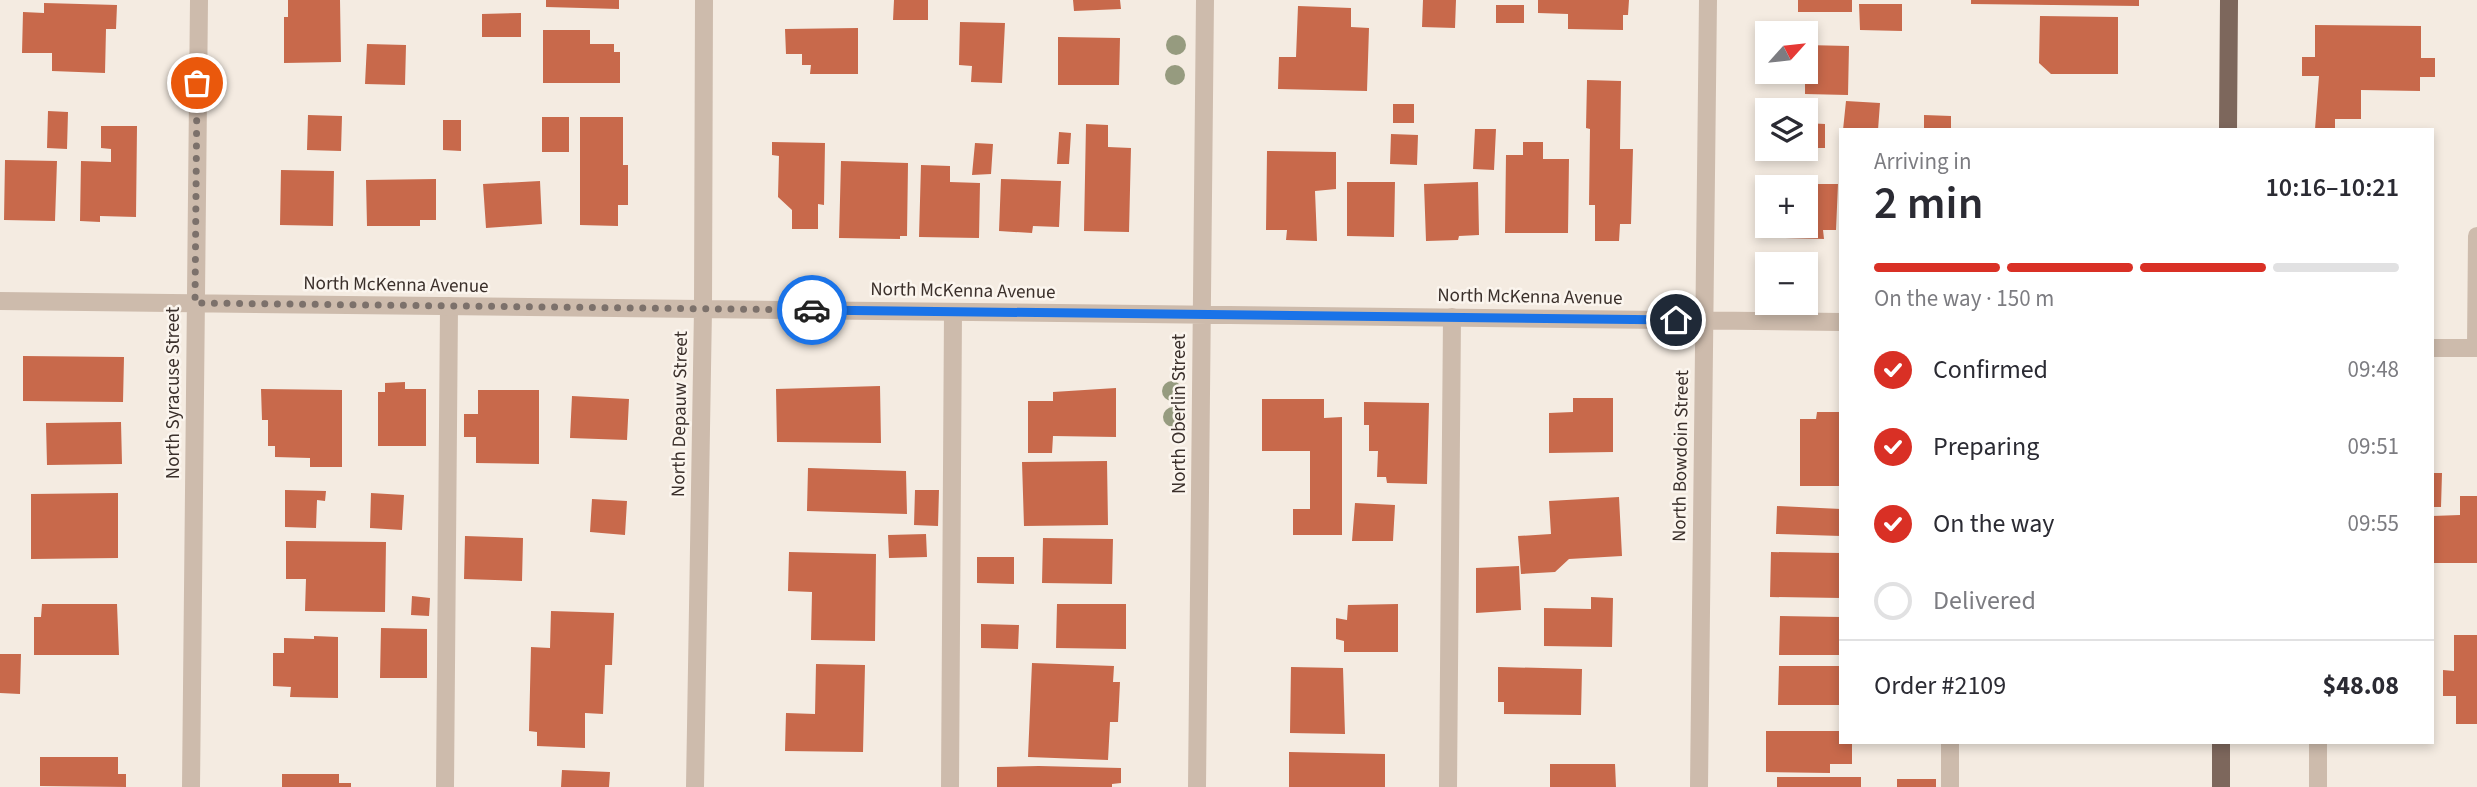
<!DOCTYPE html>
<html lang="en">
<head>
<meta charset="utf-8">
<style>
	body { margin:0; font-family:"Source Sans 3",sans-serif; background:#f7f7f7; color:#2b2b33; height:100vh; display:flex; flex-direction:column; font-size:26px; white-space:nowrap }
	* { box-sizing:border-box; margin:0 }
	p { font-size:23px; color:#7c7c81 }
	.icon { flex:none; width:38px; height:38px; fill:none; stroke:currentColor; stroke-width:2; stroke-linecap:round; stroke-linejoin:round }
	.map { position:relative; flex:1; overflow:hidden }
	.drawer { position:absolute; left:1839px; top:128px; width:595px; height:616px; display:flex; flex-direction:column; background:#fff; border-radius:0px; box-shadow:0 4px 10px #0003 }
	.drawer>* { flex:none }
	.needle { width:46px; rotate:63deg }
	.fabs { position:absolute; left:1755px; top:21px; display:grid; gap:14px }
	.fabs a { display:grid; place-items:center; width:63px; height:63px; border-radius:0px; background:#fff; box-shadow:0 4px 10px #0003; font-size:35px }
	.pin { position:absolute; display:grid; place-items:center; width:60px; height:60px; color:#fff; margin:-30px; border:4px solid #fff; border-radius:50%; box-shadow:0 2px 7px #0007 }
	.courier { position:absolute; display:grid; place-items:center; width:70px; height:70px; margin:-35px; border:5px solid #1a73e8; border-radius:50%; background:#fff; color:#222; box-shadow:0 2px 9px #0007 }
	.headline em { font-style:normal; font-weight:600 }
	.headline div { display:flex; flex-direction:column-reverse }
	.headline { display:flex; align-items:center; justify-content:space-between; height:119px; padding:0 35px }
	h1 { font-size:46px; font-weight:600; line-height:52px }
	.bar { display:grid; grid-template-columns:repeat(4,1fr); gap:10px 7px; align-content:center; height:84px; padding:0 35px }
	.bar i { height:9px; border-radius:5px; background:#e1e1e2 }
	.bar .on { background:#d93025 }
	.bar p { grid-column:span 4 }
	.line { display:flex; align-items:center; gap:18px; padding:0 35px; border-top:2px solid #e1e1e2 }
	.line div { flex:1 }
	ol { padding:0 35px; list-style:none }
	li { display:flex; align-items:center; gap:21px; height:77px }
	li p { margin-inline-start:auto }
	li .icon { padding:7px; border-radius:50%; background:#d93025; color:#fff; stroke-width:4 }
	li:last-child { color:#7c7c81 }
	li i { width:38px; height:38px; border:4px solid #e1e1e2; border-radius:50% }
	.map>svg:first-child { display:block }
</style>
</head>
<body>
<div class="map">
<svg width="2477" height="787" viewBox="0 0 2477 787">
	<rect width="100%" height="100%" fill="#f4ebe1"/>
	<path fill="#c8694b" d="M288,0H340L341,62L284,63V17H288Z
		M546,0H619V9L546,7Z
		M894,0H928V20H893Z
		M1073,0H1120L1121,9L1074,11Z
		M1423,0H1456L1455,28L1422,27Z
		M1538,0H1629L1628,15H1623V30L1568,29V14L1538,13Z
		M1798,0H1852V12H1798Z
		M1971,0H2139V6L1971,4Z
		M44,3L117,5L116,29H106L105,73L52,71V53H22L23,12L44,13Z
		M1859,4H1902V31L1860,30Z
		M1496,5H1524V23H1496Z
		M1298,6L1351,8V27L1369,28L1367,91L1278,89L1279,57H1296Z
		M521,13V37H482V14Z
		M2040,16L2118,17V74H2051L2039,63Z
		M960,22L1005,23L1002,83L971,82L972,66L959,65Z
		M2315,25L2421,26V58H2435V77H2420V91L2361,90V119H2335V129H2315L2319,76H2302V57H2315Z
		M858,28V74H810L811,65H802V54H786L785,29Z
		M543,30H590V44H614V52H620V83H543Z
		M1058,37L1120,38L1119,85H1058Z
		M367,44L406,45L405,85L365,84Z
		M1806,45L1849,46L1848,95L1805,94V83L1796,82V72H1806Z
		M1587,80L1621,81L1620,149H1633L1631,224H1620L1619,241H1595V205H1589L1590,129L1586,128Z
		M1846,101L1880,103L1878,130H1843Z
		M1393,104H1414V123H1393Z
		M48,111L68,112L67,149L47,148Z
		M308,115L342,116L341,151L307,150Z
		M1924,115L1951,116V130H1924Z
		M542,117H569V152H542Z
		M580,117H623V165H628V205H618V226L580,225Z
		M443,120H461V151L443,150Z
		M1806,123L1825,124V148H1806Z
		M1086,124L1108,125V147L1131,148L1129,232L1084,231Z
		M101,126H137L136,217L100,216V222L80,221L81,161L111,162V149L101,148Z
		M1475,129H1496L1494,170L1473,169Z
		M1059,132L1071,133L1069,164H1057Z
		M1391,134L1418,135L1417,165L1390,164Z
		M772,142L825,143L824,205L818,204V229H792V210L778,197L779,156L772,155Z
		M1523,142H1543V159H1569L1568,233H1505L1506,155H1523Z
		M975,143L993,144L991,174L972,175Z
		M1267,151L1336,152V189L1315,191L1317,241L1286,240L1287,230H1266Z
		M5,160L57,161L55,221L4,220Z
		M841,161L908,163L907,236H900V239L839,238Z
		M921,165L950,166V182L980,183L979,238L919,237Z
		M281,170L334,171L333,226L280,225Z
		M436,179V220H420V226H367L366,180Z
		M1001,179L1061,181L1059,227L1033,226L1032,233L999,231Z
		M540,181L542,224L486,228L483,184Z
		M1347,182H1395L1394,237L1347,236Z
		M1478,182L1479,235L1459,236L1458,240L1426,241L1424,184Z
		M1786,184H1838L1836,230H1823L1824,239L1785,238L1786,226H1806V187H1786Z
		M23,356L124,357L123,402L23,401Z
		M405,382V389H426V446H378V392H385V383Z
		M880,386L881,443L777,442L776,389Z
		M1116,388V437L1053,436L1052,453H1028V401H1053V392Z
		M261,389L342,390V467H310V458L275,457V446H268V420H262Z
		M478,390H539V464L476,463V437H464V414H478Z
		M572,396L629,399L627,440L570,438Z
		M1573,398H1613V452L1549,453V413L1573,412Z
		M1262,399H1324V418L1342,417V535H1293V509H1310V451H1262Z
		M1364,402L1429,403L1427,484L1387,483L1386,477H1377L1378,451H1369V425H1364Z
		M1817,412H1840L1841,486H1800V419H1816Z
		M121,422L122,464L47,465L46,423Z
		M1107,461L1108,525L1024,526L1022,462Z
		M808,468L906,471L907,514L807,511Z
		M2432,473H2442L2441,507H2432Z
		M285,490L326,491L325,501L317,500L316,528L285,527Z
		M915,490H939L938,526L914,525Z
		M118,493V558L31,559V494Z
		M371,493L404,495L402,530L370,528Z
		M2460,496H2477V563H2432V516L2460,515Z
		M1619,497L1622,556L1569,559L1555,572L1521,574L1518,536L1551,534L1549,501Z
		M592,499L627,501L625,535L590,532Z
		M1355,503L1395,505L1393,541H1352Z
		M1777,506L1841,509V536L1776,534Z
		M926,534L927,557L889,558L888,535Z
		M465,536L523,538L522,581L464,579Z
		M1043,538L1113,539L1112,584L1042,583Z
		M286,541L386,542L385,612L305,611L306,579H286Z
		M789,552L876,554L875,641L811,640L812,592L788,591Z
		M1771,552L1841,553V598L1770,597Z
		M977,557H1014V584L977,583Z
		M1519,566L1521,610L1476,613V568Z
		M412,596L430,598L429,616L411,615Z
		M1591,597L1613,598L1612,647L1544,646V608L1591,609Z
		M42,604H117L119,655H34V617H41Z
		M1057,604H1126V649L1056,648Z
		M1398,604V652H1344V641L1336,639V618L1347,620L1348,605Z
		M551,611L614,613L612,665H605L603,714L585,713V748L537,746V732L529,731L531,647L550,648Z
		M1780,616L1841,617V655H1779Z
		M981,624L1019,625L1018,649L981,648Z
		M381,628L427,629V678H380Z
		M2454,635H2477V724H2456V696H2443V670L2454,671Z
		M314,636L338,637V698L290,697L291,687L273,686V653H284V638L314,639Z
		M0,654H21L20,694L0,693Z
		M1032,663L1114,666L1113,682H1120L1118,722H1110L1108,760L1028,757Z
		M816,664L865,665L863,752L785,751L786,713L815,714Z
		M1779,666H1841V705H1778Z
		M1291,667L1343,668L1345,734L1290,733Z
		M1498,667L1582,669L1581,715L1504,714V702H1498Z
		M1766,731H1841V742H1852V764H1830V773L1766,772Z
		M1289,752L1385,754V787H1289Z
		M40,757H118V774H126V787L40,786Z
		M1550,764H1615L1616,787H1550Z
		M1039,766L1121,768V783L1112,784V787H997V767Z
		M562,770L610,772L609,787H561Z
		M282,774H339V783H351V787H282Z
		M1777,777H1861V787H1777Z
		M1897,779H1936V787H1897Z"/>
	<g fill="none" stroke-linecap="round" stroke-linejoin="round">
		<path stroke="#cdbbac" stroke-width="18" d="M2476,348L2477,236
			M445,787L449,306
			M950,787L953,312
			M1448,787L1452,317
			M1950,787V742
			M2318,787V742"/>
		<path stroke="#cdbbac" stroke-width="18" d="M0,301L1841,322
			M2432,348H2477
			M191,787L199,0
			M695,787L703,309L704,0
			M1197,787L1205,0
			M1699,787L1708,0"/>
		<path stroke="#7d675c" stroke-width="18" d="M2228,130L2229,0
			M2221,787V742"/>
	</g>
	<g fill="#969b7f">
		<circle cx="1176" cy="45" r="10"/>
		<circle cx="1175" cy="75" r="10"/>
		<circle cx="1172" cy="391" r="10"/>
		<circle cx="1173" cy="417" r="10"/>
	</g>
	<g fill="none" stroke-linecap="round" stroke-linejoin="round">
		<path stroke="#7c716b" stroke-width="7" stroke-dasharray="0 12.6" d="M197,83L195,303L812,310"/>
		<path stroke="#1a73e8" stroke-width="9" d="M812,310L1676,320"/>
	</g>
	<g text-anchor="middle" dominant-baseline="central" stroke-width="5" stroke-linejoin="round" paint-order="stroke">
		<g font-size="19" fill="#3b302b" stroke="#fbf5ee">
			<text transform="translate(396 285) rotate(1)">North McKenna Avenue</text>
			<text transform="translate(963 291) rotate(1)">North McKenna Avenue</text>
			<text transform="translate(1530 297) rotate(1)">North McKenna Avenue</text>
			<text transform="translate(173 393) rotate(-90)">North Syracuse Street</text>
			<text transform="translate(680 414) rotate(-89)">North Depauw Street</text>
			<text transform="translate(1179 414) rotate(-90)">North Oberlin Street</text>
			<text transform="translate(1681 456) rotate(-89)">North Bowdoin Street</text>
		</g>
	</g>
</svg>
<div class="fabs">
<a><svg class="needle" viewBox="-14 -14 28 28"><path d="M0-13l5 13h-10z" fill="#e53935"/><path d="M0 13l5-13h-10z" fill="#7c7c81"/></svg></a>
<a><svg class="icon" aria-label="layers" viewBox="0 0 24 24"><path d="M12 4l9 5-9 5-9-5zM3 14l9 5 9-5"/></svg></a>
<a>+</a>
<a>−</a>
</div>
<div class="pin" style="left:197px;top:83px;background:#ea580c"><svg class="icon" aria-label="bag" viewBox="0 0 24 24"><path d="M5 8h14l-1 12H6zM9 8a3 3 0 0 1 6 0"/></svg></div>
<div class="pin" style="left:1676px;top:320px;background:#1f2937"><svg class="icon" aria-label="home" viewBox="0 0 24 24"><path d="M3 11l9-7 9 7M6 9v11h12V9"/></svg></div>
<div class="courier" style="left:812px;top:310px"><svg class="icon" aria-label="car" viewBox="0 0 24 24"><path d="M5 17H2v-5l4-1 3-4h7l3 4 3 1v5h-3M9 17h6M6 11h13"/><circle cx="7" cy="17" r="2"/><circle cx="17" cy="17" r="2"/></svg></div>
<section class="drawer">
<div class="headline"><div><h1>2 min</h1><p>Arriving in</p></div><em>10:16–10:21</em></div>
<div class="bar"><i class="on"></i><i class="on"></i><i class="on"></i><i></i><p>On the way · 150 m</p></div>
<ol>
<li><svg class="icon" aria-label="check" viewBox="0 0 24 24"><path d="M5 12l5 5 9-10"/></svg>Confirmed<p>09:48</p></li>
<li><svg class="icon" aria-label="check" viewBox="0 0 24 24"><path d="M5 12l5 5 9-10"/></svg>Preparing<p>09:51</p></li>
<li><svg class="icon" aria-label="check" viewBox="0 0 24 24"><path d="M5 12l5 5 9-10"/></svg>On the way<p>09:55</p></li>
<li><i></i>Delivered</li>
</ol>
<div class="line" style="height:91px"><div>Order #2109</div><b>$48.08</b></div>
</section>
</div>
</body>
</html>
